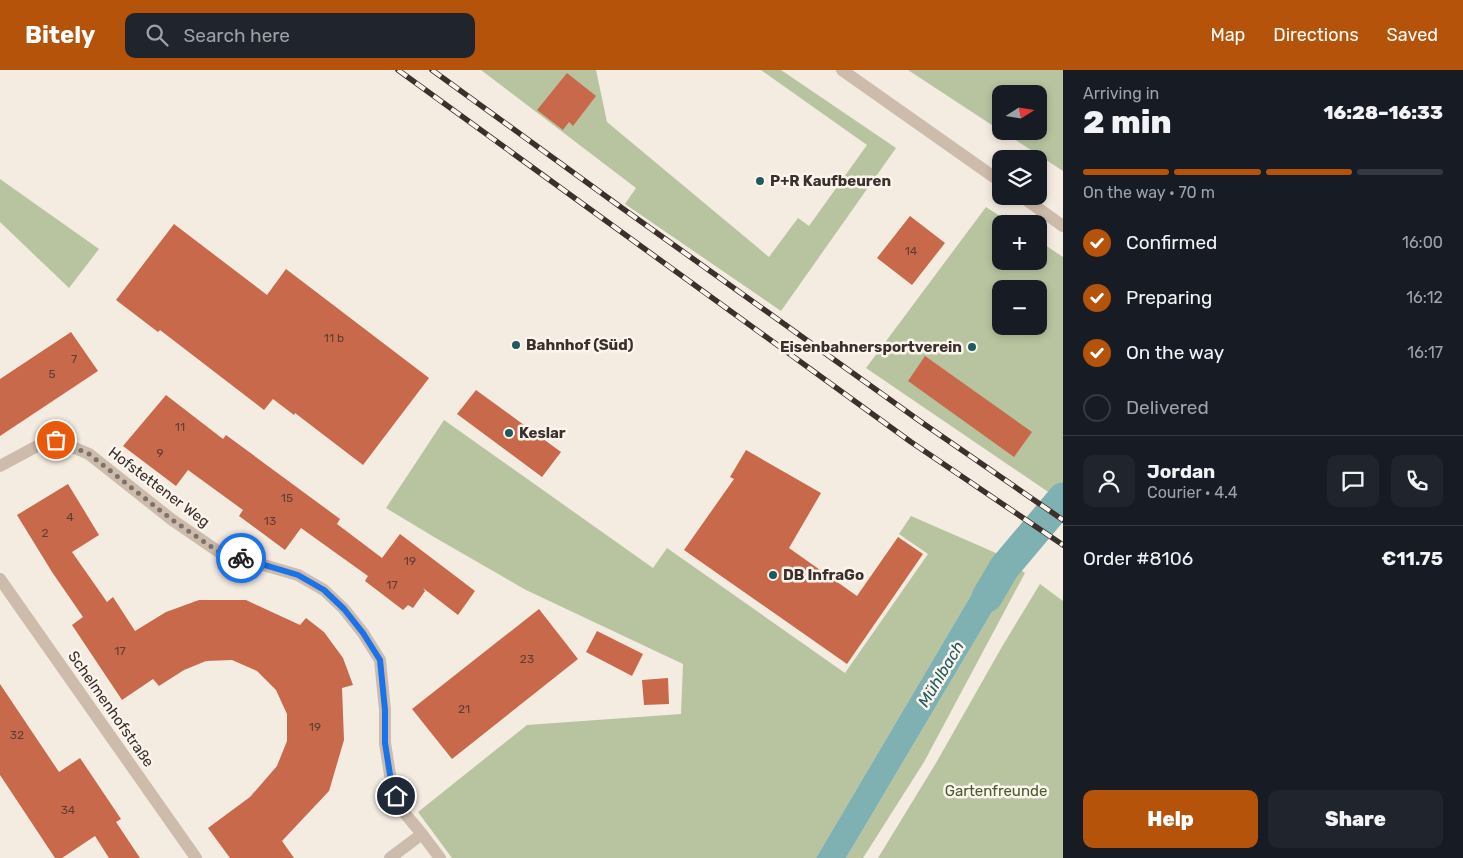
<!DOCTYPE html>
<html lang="en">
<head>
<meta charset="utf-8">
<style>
	body { margin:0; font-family:Rubik,sans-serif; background:#20242c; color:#f1f3f6; height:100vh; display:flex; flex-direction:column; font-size:19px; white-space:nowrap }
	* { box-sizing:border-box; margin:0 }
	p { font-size:16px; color:#9ea1a6 }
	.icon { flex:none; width:28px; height:28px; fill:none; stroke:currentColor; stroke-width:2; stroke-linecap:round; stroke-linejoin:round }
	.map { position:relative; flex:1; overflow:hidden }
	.sheet { display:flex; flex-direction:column; background:#171b24; width:400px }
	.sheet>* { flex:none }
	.needle { width:32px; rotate:78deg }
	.buttons { position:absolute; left:992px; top:15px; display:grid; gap:10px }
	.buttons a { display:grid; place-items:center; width:55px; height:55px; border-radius:10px; background:#171b24; box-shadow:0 2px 8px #0003; font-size:25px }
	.pin { position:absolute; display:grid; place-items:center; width:42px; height:42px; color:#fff; margin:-21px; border:2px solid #fff; border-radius:50%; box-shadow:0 1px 5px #0007 }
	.courier { position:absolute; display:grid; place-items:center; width:50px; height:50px; margin:-25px; border:4px solid #1a73e8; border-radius:50%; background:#fff; color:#222; box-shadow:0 1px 6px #0007 }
	.summary em { font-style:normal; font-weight:800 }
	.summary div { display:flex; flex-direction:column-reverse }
	.summary { display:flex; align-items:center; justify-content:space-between; height:85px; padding:0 20px }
	h1 { font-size:32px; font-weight:800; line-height:38px }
	.bar { display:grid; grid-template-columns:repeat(4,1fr); gap:8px 5px; align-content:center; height:60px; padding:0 20px }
	.bar i { height:6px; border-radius:4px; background:#363941 }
	.bar .on { background:#b45309 }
	.bar p { grid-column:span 4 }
	.line { display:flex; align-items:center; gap:12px; padding:0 20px; border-top:1px solid #363941 }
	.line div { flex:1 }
	.round { display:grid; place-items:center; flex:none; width:52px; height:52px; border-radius:10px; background:#20242c }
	ol { padding:0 20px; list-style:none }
	li { display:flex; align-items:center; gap:15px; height:55px }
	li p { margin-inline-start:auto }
	li .icon { padding:5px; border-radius:50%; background:#b45309; color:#fff; stroke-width:4 }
	li:last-child { color:#9ea1a6 }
	li i { width:28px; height:28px; border:2px solid #363941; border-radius:50% }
	.action { display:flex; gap:10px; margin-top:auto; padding:10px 20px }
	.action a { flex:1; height:58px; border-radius:10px; background:#b45309; color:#fff; font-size:20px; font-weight:800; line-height:58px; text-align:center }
	.action a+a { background:#20242c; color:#f1f3f6 }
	header { display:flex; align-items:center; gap:30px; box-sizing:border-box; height:70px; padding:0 25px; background:#b45309; color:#fff }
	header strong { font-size:24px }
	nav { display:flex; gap:28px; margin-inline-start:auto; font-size:18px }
	.search { width:350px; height:45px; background:#20242c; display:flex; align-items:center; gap:12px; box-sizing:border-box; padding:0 18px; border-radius:10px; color:#9ea1a6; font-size:19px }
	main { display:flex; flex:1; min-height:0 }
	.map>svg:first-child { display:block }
</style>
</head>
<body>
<header>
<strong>Bitely</strong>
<div class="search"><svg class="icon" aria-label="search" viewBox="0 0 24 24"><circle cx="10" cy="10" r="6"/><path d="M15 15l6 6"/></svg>Search here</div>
<nav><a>Map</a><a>Directions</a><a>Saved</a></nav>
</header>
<main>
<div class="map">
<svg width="1063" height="788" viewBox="0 0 1063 788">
	<rect width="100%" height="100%" fill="#f4ebe1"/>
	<path fill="#b8c4a0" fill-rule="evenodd" d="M481,0H596L607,52L769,187L798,148L809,156L867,75L761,0H781L896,78L781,241L625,134L636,118Z
		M908,0H1063V101L1002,61H1039V24H1001V61Z
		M0,109L99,179L69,218L0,152Z
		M986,137L1012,154H1001V191H1039V171L1063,187V432L866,298ZM1001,219H1039V256H1001Z
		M444,350L653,498L667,478L845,603L928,484L899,464L911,446L996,483L816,788H452L418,742L527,655L681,644L683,594L526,520L434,467L386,438Z
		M1018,498L1025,503L924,692L863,788H846Z
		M1040,514L1063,531V788H878L936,693L1003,575Z"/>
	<path fill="#7fb0b2" d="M996,483L1018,498L846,788H816Z"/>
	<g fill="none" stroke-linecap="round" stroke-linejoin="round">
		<path stroke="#7fb0b2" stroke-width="31" d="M987,527L1004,498L1063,428"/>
	</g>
	<path fill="#c8694b" d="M567,3L596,26L573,56L569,52L563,60L537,40Z
		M910,146L945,173L912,215L877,188Z
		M174,154L267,225L286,199L429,308L363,395L295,343L294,345L273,329L264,340L160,260L158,262L116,230Z
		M71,262L98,301L0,366V309Z
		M925,286L1032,362L1014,387L908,311Z
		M476,320L561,382L542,407L457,344Z
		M166,325L223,369L226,365L340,449L337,454L382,488L400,464L475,521L458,545L423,518L425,521L413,538L408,535L403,540L365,511L368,506L301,458L285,480L239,446L243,440L188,400L176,416L123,376Z
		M746,380L821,423L789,478L857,526L898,467L923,484L847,594L684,480L734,409L730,407Z
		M68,414L99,465L72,482L107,532L113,527L135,561L166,542L199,530H246L300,555L306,548L324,562L343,588L353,615L342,618L344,670L329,721L282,771L294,788H230L208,758L250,727L277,696L287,671V644L276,620L257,601L232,590L206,591L184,600L159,616L153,609L122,630L72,555L83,547L52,502L17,445Z
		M539,539L578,589L452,689L412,639Z
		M597,561L643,584L632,606L586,582Z
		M668,608L669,634L644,635L642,610Z
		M0,614L59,702L80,688L121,749L116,752L140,788H109L95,766L62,788H55L0,705Z"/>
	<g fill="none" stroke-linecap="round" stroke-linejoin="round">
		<path stroke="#cdbbac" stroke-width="12" d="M842,0L1001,112
			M1021,126L1063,156
			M0,396L41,374L56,370L89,384L171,449L219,482L298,505L324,520L344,539L363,563L380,590L385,640V673L391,711L402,740L422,764
			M0,509L196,788
			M390,788L422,764L440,788"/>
		<defs>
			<path id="rail" d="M398,0L911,372L1063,475
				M432,0L622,138L924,354L1063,450"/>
		</defs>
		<use href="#rail" stroke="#3b302b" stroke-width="5.5"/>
		<use href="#rail" stroke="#fbf5ee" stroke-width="4" stroke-dasharray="11" stroke-linecap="butt"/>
	</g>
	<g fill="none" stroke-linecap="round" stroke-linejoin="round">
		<path stroke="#7c716b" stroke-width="5" stroke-dasharray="0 9" d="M56,370L89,384L171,449L219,482L241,488"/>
		<path stroke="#1a73e8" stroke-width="6" d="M241,488L298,505L324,520L344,539L363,563L380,590L385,640V673L391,711L396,726"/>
	</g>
	<g fill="#1f5a5e" stroke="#fbf5ee" stroke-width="2">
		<circle cx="760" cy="111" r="5"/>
		<circle cx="516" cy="275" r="5"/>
		<circle cx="972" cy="277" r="5"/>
		<circle cx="509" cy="363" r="5"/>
		<circle cx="773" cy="505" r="5"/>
	</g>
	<g text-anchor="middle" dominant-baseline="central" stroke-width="5" stroke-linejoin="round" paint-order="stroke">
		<g font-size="12" fill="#5e3e33">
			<text x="911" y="181">14</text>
			<text x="334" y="268">11 b</text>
			<text x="74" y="289">7</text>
			<text x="52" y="304">5</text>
			<text x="180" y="357">11</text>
			<text x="160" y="383">9</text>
			<text x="287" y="428">15</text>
			<text x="70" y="447">4</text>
			<text x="270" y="451">13</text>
			<text x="45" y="463">2</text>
			<text x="410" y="491">19</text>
			<text x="392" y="515">17</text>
			<text x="120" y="581">17</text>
			<text x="527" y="589">23</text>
			<text x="464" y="639">21</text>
			<text x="315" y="657">19</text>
			<text x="17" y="665">32</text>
			<text x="68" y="740">34</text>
		</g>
		<g font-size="15" font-weight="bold" fill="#3b302b" stroke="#fbf5ee" text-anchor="start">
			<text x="770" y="111">P+R Kaufbeuren</text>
			<text x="526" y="275">Bahnhof (Süd)</text>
			<text x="962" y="277" text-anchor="end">Eisenbahnersportverein</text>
			<text x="519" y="363">Keslar</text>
			<text x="783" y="505">DB InfraGo</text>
		</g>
		<g font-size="15" fill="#3b302b" stroke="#fbf5ee">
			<text transform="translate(159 417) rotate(37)">Hofstettener Weg</text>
			<text transform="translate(111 639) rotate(55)">Schelmenhofstraße</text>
		</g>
		<g font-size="15" fill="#4a5a2e" stroke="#fbf5ee">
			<text x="996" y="721">Gartenfreunde</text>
		</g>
		<g font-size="16" font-style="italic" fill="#1f5a5e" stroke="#fbf5ee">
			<text transform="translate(941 604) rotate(-59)">Mühlbach</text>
		</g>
	</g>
</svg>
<div class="buttons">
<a><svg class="needle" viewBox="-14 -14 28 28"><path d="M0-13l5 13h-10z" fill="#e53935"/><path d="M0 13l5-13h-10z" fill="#9ea1a6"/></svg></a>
<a><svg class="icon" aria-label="layers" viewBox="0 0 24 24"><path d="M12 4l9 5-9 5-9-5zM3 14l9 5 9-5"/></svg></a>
<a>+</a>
<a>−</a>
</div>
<div class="pin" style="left:56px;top:370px;background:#ea580c"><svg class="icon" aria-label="bag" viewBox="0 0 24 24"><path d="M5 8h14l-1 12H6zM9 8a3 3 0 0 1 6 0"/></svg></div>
<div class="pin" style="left:396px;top:726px;background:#1f2937"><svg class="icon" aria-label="home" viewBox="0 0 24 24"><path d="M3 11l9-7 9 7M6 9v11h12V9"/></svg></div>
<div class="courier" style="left:241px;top:488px"><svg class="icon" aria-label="bike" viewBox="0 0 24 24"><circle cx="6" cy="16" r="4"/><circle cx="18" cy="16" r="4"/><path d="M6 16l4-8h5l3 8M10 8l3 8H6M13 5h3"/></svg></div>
</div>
<section class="sheet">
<div class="summary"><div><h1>2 min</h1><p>Arriving in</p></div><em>16:28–16:33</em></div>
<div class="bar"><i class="on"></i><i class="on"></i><i class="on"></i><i></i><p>On the way · 70 m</p></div>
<ol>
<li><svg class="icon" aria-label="check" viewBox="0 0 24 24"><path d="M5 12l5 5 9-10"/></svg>Confirmed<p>16:00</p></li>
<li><svg class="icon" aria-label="check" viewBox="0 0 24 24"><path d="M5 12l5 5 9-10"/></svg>Preparing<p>16:12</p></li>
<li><svg class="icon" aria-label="check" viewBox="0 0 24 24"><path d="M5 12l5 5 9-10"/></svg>On the way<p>16:17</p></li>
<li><i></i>Delivered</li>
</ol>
<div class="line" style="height:90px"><a class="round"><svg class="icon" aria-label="person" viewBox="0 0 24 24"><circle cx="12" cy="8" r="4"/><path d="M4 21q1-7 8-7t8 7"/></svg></a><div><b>Jordan</b><p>Courier · 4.4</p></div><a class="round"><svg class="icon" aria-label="chat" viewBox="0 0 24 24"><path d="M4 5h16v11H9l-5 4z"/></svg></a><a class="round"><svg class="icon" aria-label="phone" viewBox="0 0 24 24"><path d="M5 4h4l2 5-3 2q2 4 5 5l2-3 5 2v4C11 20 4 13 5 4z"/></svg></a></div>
<div class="line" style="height:65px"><div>Order #8106</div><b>€11.75</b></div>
<div class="action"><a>Help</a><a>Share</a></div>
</section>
</main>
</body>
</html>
